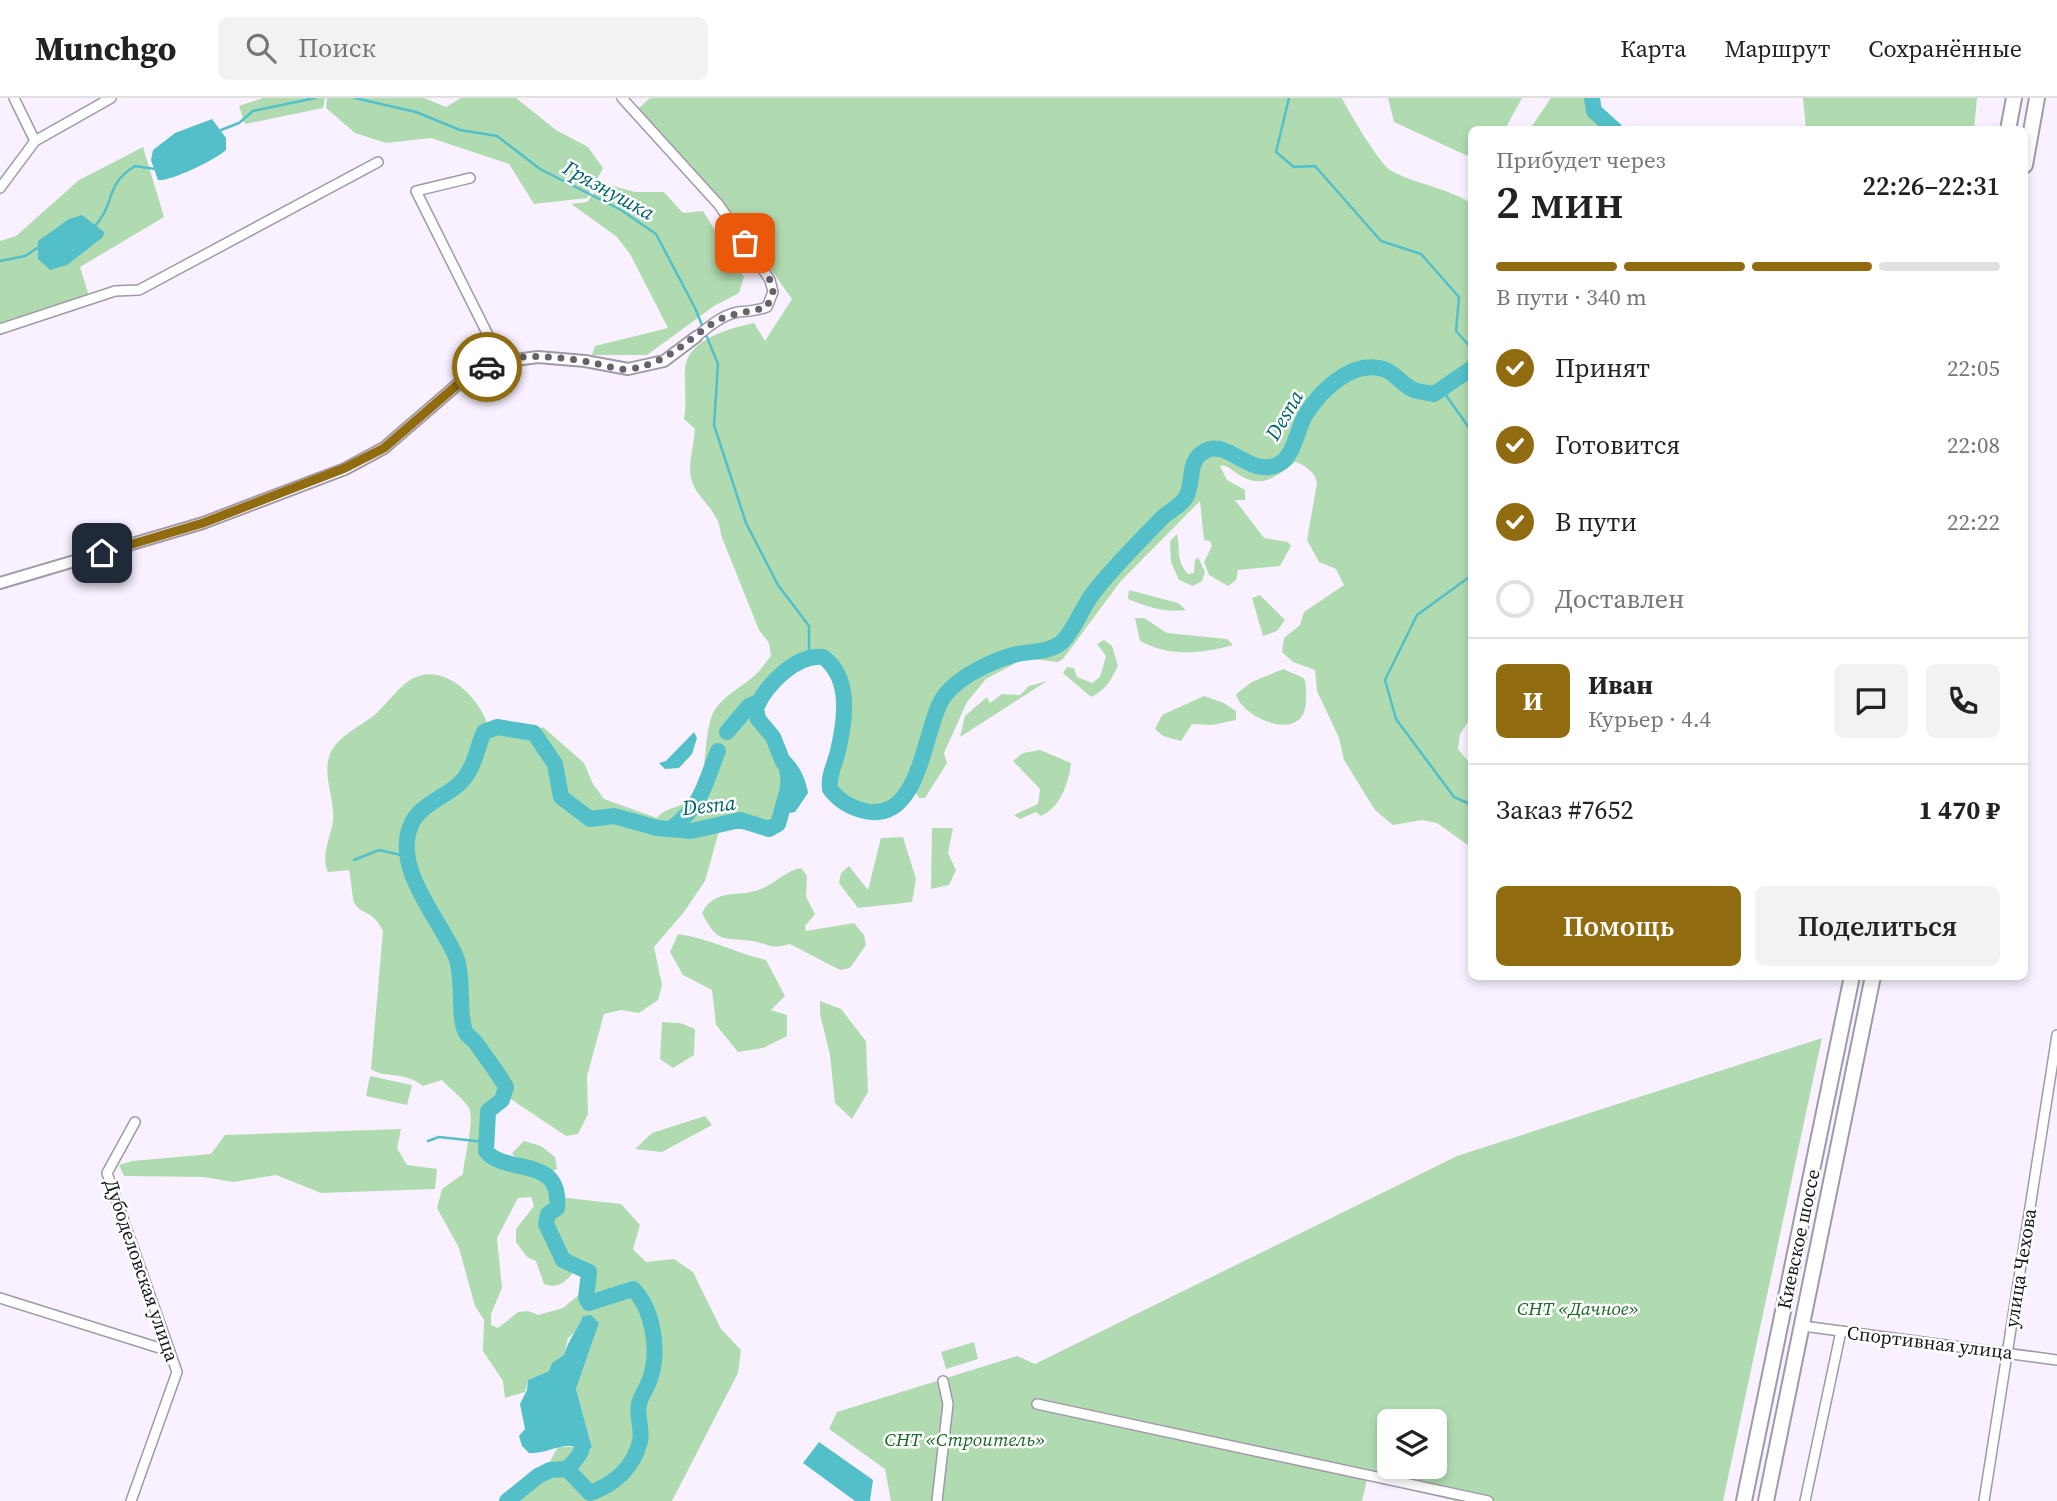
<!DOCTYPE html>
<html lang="ru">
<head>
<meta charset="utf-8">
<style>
	body { margin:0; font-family:"Source Serif 4",serif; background:#f2f2f2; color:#222; height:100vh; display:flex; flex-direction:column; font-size:26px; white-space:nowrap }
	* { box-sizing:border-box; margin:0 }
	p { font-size:23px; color:#767676 }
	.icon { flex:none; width:38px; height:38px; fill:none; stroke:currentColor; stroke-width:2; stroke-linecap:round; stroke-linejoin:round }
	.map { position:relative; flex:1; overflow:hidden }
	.panel { position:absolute; left:1468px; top:28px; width:560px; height:854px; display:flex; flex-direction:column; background:#fff; border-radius:10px; box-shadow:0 4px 10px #0003 }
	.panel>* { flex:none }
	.fabs { position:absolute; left:1377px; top:1311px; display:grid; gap:14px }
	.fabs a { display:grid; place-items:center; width:70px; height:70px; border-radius:10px; background:#fff; box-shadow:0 4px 10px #0003; font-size:35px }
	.pin { position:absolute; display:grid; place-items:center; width:60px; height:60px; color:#fff; margin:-30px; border-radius:14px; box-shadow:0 4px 10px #0006 }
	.courier { position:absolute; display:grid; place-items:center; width:70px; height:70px; margin:-35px; border:5px solid #906b10; border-radius:50%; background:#fff; color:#222; box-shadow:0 2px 9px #0007 }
	.head em { font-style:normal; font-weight:600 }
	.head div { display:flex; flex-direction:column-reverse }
	.head { display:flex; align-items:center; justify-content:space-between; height:119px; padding:0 28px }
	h1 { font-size:46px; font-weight:600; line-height:52px }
	.bar { display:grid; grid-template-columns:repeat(4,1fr); gap:10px 7px; align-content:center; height:84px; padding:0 28px }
	.bar i { height:9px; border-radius:5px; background:#e0e0e0 }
	.bar .active { background:#906b10 }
	.bar p { grid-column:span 4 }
	.line { display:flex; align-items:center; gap:18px; padding:0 28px; border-top:2px solid #e0e0e0 }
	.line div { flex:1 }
	.round { display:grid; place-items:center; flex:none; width:74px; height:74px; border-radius:10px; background:#f2f2f2 }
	ol { padding:0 28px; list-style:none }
	li { display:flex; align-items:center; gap:21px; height:77px }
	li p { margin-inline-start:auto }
	li .icon { padding:7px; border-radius:50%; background:#906b10; color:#fff; stroke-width:4 }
	li:last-child { color:#767676 }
	li i { width:38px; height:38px; border:4px solid #e0e0e0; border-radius:50% }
	.action { display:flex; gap:14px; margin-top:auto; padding:14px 28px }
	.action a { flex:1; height:80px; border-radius:10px; background:#906b10; color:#fff; font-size:28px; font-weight:600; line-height:80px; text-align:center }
	.action a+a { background:#f2f2f2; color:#222 }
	header { display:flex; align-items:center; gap:42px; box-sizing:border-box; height:98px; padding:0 35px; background:#fff; border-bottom:2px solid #e0e0e0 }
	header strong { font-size:33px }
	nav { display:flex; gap:38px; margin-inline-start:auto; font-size:24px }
	.search { width:490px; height:63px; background:#f2f2f2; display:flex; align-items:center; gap:18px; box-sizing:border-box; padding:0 24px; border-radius:10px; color:#767676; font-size:26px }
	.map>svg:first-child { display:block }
</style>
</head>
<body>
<header>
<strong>Munchgo</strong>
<div class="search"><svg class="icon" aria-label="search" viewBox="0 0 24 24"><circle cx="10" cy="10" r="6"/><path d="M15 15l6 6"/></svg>Поиск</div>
<nav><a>Карта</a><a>Маршрут</a><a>Сохранённые</a></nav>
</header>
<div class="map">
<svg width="2057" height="1403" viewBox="0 0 2057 1403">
	<rect width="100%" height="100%" fill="#f9f1ff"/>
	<path fill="#b0dbb0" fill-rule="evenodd" d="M263,0H325L323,10L245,26L239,8Z
		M327,0H424L446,9L461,0H516L556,32L588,49L603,70L587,100L534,106L509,66L431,40L386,45L355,35L326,10Z
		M650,0H1342C1348,13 1380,66 1390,72C1416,87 1447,89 1472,106V618L1460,636L1458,651L1472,668V750L1437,725L1422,722L1393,727L1375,712L1344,662L1339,640L1317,593L1315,572L1293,564L1282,554L1284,540L1300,527L1304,514L1344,487L1336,471L1319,464L1307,442L1317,385C1316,375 1304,366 1295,364C1274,381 1259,392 1235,374C1229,370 1227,367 1220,368L1227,382L1245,392V402H1235L1264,440L1288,444L1291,448L1280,468L1238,472L1236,482L1228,488L1209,477L1204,464L1212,448L1210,443L1204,442L1200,403L1120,484L1063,561L1058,564L1025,560L986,581L967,604L944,655L947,665L925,700H919L914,692L930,661L932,628C921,659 918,698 881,712C871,716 860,713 850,708C843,704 833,698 830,691C826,680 833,670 836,660C845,628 852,581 822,559C796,556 766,587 756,610L758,621L773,639L789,676L783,714L778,726L769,731L740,722L721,726L705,783L684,814L654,849L662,887L658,902L639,915L621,912L604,916L587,978L588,1016L578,1036L566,1038L506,998C501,1003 492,1007 489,1012C485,1017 485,1028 485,1034C486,1090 537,1043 558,1099L621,1106L640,1127L633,1151L646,1164L674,1161L693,1174L721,1231L741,1252L738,1275L672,1403H507L550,1372L547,1369L558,1349H577L583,1354L592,1350L576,1291L599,1225L583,1218L576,1233L568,1240L564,1257L549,1273L528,1282L525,1294L505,1300L503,1283L483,1253L484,1222L475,1208L459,1150L437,1110L442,1091L463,1076C464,1060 475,1023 469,1010C463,1000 450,991 442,982L423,988C402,972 385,981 371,971L383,833C372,811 363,818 355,806C352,802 351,780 349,772L328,774C320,757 331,740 333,722C335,702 323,679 329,659C335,640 357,630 372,619C385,609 396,591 410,582C443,561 482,601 489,631L534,634L543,629L584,665L593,686L604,701L657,720C668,706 687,711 697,695C707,681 703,637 713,615C722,598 739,591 753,579C760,573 765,565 771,558L769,545L759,532L721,437C719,410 696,402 691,380C688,365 694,347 695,331L684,321C687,304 684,288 685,271C687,241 731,230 754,225L765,243L792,201L720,100L638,11ZM531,1099L534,1108L516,1131V1144L527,1159L536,1163L544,1186C561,1193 569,1179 580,1167L589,1174L587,1190L563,1210L538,1217L528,1213L518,1214L498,1230L491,1227V1216L502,1190L497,1140L518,1100Z
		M1388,0H1522L1505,31L1472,32V60L1394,24Z
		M1551,0H1592L1594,13L1615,31H1530Z
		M1803,0H1977L1974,31L1806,32Z
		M143,49L164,119L80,169L89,198L0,228V143L16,138L79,82Z
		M602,85L635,94H664L683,115L703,113L744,179L739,195L714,208L647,257H592L595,248L668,230L630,156L616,138L571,106L587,104Z
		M1177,436C1180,451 1176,462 1188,476L1194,475L1195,462L1198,459L1205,474L1202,483L1193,488L1179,482L1171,464L1170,443Z
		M1129,492L1178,505L1186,512C1164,515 1148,509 1128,501Z
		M1260,497L1285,522L1277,533L1263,538L1252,500Z
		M1135,520H1144L1167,535L1227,541L1233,547C1201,556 1170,559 1140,543Z
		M1104,542L1112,548L1118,568C1111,582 1106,592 1091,599L1063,575L1067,569L1074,570L1077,579L1092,585L1100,579L1106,558L1097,546Z
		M1283,571L1304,580C1307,588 1306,594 1306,602C1306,648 1241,620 1236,596L1252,584Z
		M1047,583L960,639L965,618L987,599L990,605L1002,596L1020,597L1029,588Z
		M1204,598L1224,605L1236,613V622L1212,627L1192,626L1181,643L1163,638L1155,631L1162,617Z
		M1040,652L1071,665C1069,685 1060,710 1041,718L1036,714L1020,721L1014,717L1038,706L1040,691L1013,663L1023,655Z
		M932,730H953L948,755L956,772L949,787L931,791Z
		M903,739L916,781L912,804L858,810L839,785L841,775L849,768L868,792L881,740Z
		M801,770L807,778L806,799L815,816L805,828L806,833L854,825L864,837L866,847L850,870L840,872L790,846C768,852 771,846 752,843C722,839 718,846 702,815C715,789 741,800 761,791C776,785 785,773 801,770Z
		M678,836C709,840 735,855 766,862L785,898L771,912L787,917V938L763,950L738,954L716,927L712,892L683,877L670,854Z
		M820,903L841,911L866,943L868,994L852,1021L835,1005L830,957L820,916Z
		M662,924L680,925L695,931L694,957L673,970L660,961Z
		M1822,940L1723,1403H1456L1367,1382L1362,1403H891L885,1371L829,1331L837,1314L1017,1258L1035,1266L1457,1058ZM1390,1323H1435V1368H1390Z
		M370,978L412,987L407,1007L366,998Z
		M705,1018L712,1027L662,1054L635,1051L652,1035Z
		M401,1031L397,1050L407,1067L437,1071L435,1091L321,1095L276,1077L233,1084L204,1079L124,1078L119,1067L132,1063L211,1056L225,1037Z
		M524,1043L541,1048L555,1059L557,1071L550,1075L531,1064H518L512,1055Z
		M974,1244L978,1261L946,1271L941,1254Z"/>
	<path fill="#52bfc9" d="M212,21L226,40V52C217,61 170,84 158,82L151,62L153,52L175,35Z
		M82,117L104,134L103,139L67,167L50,172L38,161V143L69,121Z
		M694,634L697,640L692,656L679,670L665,671L659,665L666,663Z
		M775,647C793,657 805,675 808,695L795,714L782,716L775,707C783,685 782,674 772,654Z
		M591,1217L599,1225L576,1291L592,1350L583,1354C568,1339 548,1357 529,1355L522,1348L519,1338L525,1331L520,1306L527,1292L528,1282L549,1273L552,1265L564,1257C568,1242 577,1233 583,1218Z
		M819,1344L873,1382L870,1403H855L803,1365Z"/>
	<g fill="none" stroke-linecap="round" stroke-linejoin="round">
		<path stroke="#52bfc9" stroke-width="2.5" d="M355,0L416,14L460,32L497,38L540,71L621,112L656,136L695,210L718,266L714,327L746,425L778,487L809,528V559
			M1289,0L1276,54L1294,69L1315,68L1381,143L1421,156L1459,199L1456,233L1472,251
			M221,32L239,25L253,13L315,0
			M94,129C116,106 104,87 135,68L155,71
			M0,163L25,158L39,149
			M1462,275L1472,260
			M1443,293L1472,334
			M1472,477L1417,517L1385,582L1396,621L1454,699L1472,707
			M354,762L379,752L409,759
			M428,1043L439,1039L485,1044"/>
		<path stroke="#52bfc9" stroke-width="16" d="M1592,0L1594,13L1615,32
			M727,634L749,608L759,604
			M783,664L773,639L758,621L756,610C766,587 796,556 823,559C852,580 845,623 838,653C835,667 828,677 830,691C839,703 851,710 865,713C923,726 923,625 945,597C960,578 990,564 1013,557C1028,553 1051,555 1063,543C1076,529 1082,509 1094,494C1114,468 1139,444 1162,420C1169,413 1181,408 1186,399C1195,383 1186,363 1205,353C1227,340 1251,381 1279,366C1295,357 1297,330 1306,316C1321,292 1352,262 1383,271C1395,274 1402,287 1414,292C1420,294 1428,295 1434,296L1472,270
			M672,730C703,706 704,687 718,653
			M567,1371C579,1358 587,1352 578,1335
			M507,1403L538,1378L550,1372L567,1371L590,1395C614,1387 634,1369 640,1343C643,1332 636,1318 639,1306C641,1297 647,1290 650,1281C660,1253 653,1211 633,1191L589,1205L586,1200L589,1174L563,1162L546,1126L548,1116L557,1110C562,1056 506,1078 486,1053L488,1013L502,1002L506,989C497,973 486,960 476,945C473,941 467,938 465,933C458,916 464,880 456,859C440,821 392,770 411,727C419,707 444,700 459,686C475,671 476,652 484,634L497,629L534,635L555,666L561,699L590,721L614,718L657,730L691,733L740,722L769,731L778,726L787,695"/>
		<defs>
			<path id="minor" d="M14,0L35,43
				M622,0L719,107L770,182L773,194L767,209C756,213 748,213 738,214C722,217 708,229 696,239
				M470,80L416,93L501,263
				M0,90L35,43L111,0
				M0,231L115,193L139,192L378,64
				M0,1200L169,1253
				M1803,1228L2057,1262
				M1037,1306L1488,1403
				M131,1403L177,1274L107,1075L135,1024
				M937,1403L948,1306L943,1283
				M1805,1403L1841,1233
				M1984,1403L2057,937"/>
			<path id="tertiary" d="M0,485L203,425L345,371L384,350L457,287L492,265L538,259L585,263L628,271L664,263L696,239"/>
			<path id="trunk" d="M2008,32L2014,0
				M2025,67L2037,0
				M1744,1403L1852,878
				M1766,1403L1873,878"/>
		</defs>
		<use href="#minor" stroke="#a198a8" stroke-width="12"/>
		<use href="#tertiary" stroke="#a198a8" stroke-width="14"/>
		<use href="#trunk" stroke="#a198a8" stroke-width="18"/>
		<use href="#minor" stroke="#fff" stroke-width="9"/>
		<use href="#tertiary" stroke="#fff" stroke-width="10"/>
		<use href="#trunk" stroke="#fff" stroke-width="14"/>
	</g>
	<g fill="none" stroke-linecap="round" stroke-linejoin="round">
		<path stroke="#66616a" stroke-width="7" stroke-dasharray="0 12.6" d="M487,269C513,253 560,259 589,264C602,266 618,273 631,271C672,263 683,244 715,224C731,214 749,215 767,209L773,194L770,182L745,145"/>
		<path stroke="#906b10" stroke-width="9" d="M102,455L203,425L345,370L384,350L457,287L487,269"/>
	</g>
	<g text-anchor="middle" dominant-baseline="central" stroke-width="5" stroke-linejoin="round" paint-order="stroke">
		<g font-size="19" fill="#171319" stroke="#fff">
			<text transform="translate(1798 1141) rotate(-78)">Киевское шоссе</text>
			<text transform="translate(2020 1170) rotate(-81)">улица Чехова</text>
			<text transform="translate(142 1172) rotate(71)">Дубоделовская улица</text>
			<text transform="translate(1930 1244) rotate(7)">Спортивная улица</text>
		</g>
		<g font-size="19" font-style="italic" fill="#186923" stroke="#fff">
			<text x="1578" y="1210">СНТ «Дачное»</text>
			<text x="965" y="1341">СНТ «Строитель»</text>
		</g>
		<g font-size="21" font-style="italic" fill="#00636a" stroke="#fff">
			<text transform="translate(609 92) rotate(29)">Грязнушка</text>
			<text transform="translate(1284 317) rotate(-60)">Desna</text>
			<text transform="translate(709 707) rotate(-6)">Desna</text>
		</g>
	</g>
</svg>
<div class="fabs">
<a><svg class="icon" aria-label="layers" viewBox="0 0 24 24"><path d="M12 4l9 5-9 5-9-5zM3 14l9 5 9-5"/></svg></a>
</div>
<div class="pin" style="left:745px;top:145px;background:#ea580c"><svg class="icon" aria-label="bag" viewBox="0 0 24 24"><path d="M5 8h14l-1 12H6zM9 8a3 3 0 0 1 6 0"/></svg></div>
<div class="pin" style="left:102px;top:455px;background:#1f2937"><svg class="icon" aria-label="home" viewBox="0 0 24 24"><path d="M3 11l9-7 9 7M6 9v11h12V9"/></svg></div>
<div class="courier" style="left:487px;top:269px"><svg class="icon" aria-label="car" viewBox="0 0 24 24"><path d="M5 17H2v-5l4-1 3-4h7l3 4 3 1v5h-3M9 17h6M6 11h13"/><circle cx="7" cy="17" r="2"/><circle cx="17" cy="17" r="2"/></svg></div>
<section class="panel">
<div class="head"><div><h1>2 мин</h1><p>Прибудет через</p></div><em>22:26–22:31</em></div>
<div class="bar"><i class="active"></i><i class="active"></i><i class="active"></i><i></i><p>В пути · 340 m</p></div>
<ol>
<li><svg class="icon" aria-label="check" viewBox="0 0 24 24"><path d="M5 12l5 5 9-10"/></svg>Принят<p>22:05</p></li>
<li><svg class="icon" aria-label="check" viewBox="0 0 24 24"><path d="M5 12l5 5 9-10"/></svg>Готовится<p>22:08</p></li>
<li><svg class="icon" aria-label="check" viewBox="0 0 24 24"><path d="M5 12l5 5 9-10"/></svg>В пути<p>22:22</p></li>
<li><i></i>Доставлен</li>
</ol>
<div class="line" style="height:126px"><b class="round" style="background:#906b10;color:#fff">И</b><div><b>Иван</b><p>Курьер · 4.4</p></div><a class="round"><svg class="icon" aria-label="chat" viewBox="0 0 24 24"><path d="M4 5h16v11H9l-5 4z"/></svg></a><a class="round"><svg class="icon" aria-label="phone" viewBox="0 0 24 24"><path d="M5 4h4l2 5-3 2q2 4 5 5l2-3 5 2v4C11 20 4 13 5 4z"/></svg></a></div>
<div class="line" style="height:91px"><div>Заказ #7652</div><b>1 470 ₽</b></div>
<div class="action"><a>Помощь</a><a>Поделиться</a></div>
</section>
</div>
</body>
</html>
